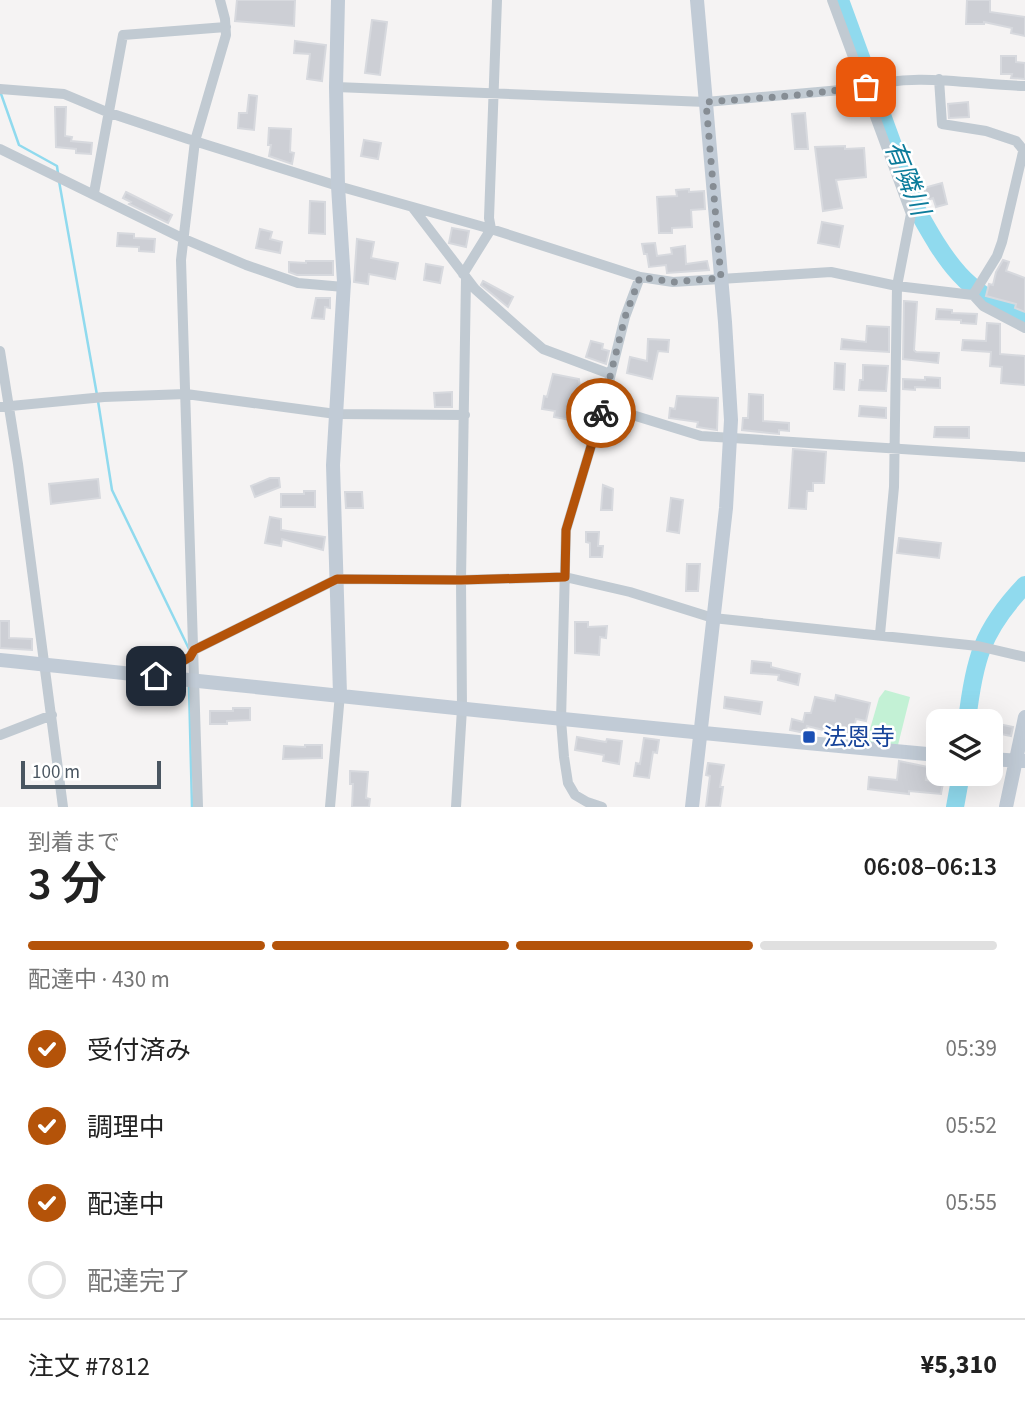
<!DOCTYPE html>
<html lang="ja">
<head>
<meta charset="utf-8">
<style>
	body { margin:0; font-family:"Source Sans 3","Noto Sans JP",sans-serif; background:#f2f2f2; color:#222; height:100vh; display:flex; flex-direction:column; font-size:26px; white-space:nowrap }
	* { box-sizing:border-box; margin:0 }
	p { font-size:23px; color:#767676 }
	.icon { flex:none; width:38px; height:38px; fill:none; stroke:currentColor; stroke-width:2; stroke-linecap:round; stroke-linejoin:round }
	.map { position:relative; height:807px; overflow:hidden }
	.panel { display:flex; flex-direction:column; background:#fff; flex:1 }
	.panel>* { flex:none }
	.buttons { position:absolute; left:926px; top:709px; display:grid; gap:14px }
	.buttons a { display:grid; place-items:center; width:77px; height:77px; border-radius:14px; background:#fff; box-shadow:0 7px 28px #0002; font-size:35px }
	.scale { position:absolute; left:21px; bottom:18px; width:140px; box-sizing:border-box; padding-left:7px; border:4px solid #4a5661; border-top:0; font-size:19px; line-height:24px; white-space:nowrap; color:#4a5661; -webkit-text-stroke:5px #fff; paint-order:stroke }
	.pin { position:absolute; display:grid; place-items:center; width:60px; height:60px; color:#fff; margin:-30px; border-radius:14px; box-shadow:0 4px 10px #0006 }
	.courier { position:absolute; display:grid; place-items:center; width:70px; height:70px; margin:-35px; border:5px solid #b45309; border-radius:50%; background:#fff; color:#222; box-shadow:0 2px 9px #0007 }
	.summary em { font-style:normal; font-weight:600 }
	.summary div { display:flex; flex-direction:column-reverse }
	.summary { display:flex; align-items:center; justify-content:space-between; height:119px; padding:0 28px }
	h1 { font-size:46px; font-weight:600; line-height:52px }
	.bar { display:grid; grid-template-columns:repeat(4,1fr); gap:10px 7px; align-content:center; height:84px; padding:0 28px }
	.bar i { height:9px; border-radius:5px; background:#e0e0e0 }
	.bar .current { background:#b45309 }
	.bar p { grid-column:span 4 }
	.line { display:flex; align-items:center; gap:18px; padding:0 28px; border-top:2px solid #e0e0e0 }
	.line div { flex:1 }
	ol { padding:0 28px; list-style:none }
	li { display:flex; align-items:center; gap:21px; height:77px }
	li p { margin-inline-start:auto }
	li .icon { padding:7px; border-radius:50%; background:#b45309; color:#fff; stroke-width:4 }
	li:last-child { color:#767676 }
	li i { width:38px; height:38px; border:4px solid #e0e0e0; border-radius:50% }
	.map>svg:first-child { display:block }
</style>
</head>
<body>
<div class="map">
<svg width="1025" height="807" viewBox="0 0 1025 807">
	<rect width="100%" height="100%" fill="#f5f3f3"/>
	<path fill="#c3f1d5" d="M885,690L910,697L898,745L853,742L858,728L870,729L879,698Z"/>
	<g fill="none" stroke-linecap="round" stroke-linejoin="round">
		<path stroke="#90daee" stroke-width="2.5" d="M0,91L19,145L57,166L58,174
			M59,181L97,395
			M98,401L112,490L189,649
			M189,687L192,807"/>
		<path stroke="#90daee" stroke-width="18" d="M840,0L916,208C946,262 965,294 1025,316
			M967,721C974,660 982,630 1025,585
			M955,807L961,774"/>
	</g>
	<path fill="#cdcfd5" stroke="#d7d9de" stroke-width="2" d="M237,0H295L294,26L235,21Z
		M967,0H990V12L1025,17V36L1011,33L1012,28L984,22V24H966Z
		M372,20L387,22L380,75L365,73Z
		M295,41L326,45L322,81L307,79L310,54L294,53Z
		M1001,56H1016V62L1025,63V79L1011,78L1012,74H1001Z
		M249,95L257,96L254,130L238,128L239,113H247Z
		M968,102L969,117L949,118L948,104Z
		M55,107H66L65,136L72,137L71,141L92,143L91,154L76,153V149L56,147Z
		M805,113L808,149H795L792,114Z
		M269,128L291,129L290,152L294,153L292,164L269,156L271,145H268Z
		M364,140L381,143L378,159L361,156Z
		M845,146V149L864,148L866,177L836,180L842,208L823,211L815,147Z
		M942,183L947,204L936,207L933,198L928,200L924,188Z
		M689,189V192L704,191L705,209L691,210L692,227L672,228V233H659L657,197L677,196L676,190Z
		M126,192L172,215L168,223L129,204L131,202L123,198Z
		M310,201L325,202V234L309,233Z
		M822,222L843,226L839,247L818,243Z
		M452,228L469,231L466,247L449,243Z
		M260,229L272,232L270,239L282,242L280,253L256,248Z
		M118,233L134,234V238L155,239L154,252L139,251V247L117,246Z
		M357,239L374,242L371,258L398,263L395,279L369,274L368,284L354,282Z
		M655,243L657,256L672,254L671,248L685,246L686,264L707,261L709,270L667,273L666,265L649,267L647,254H644L642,244Z
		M1003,260L1009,262L1006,271L1025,278V312L1015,308L1016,304L986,296L989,284L993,285L996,272Z
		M306,261H333V275H297L289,272V262L306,263Z
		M426,264L443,267L440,283L424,280Z
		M483,281L513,297L508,307L481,285Z
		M316,298H330V308L325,307L324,319L312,318Z
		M904,301L917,302L914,350L916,352L939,353L938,363L903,359Z
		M937,309L952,310V313L977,314L976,324L961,323V320L936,319Z
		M987,323L1000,324V354L1025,356V385L1001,383L1002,367L990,366L991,352L962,350L963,340L986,341Z
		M867,326L889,327V352L841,349L842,339L866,342Z
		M648,339L669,340L668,352L658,351L652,379L627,373L630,357L647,361Z
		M591,341L603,344L602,349L609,351L606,364L586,357Z
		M835,363L845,364L844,390L834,389Z
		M863,365L888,366L886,391L859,390L860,380H863Z
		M553,374L579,379L580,389L599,392L596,404L574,400L571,420L554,417L555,411L542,409L544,396L547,397Z
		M925,377L940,378V388L915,387V390L903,389V379L925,380Z
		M452,392V407H435L434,393Z
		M749,394L763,395V421L789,423V431L779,430V434L742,430L743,418H748Z
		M677,396L718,398L717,430L697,427L698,422L669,418L670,408L675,409Z
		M860,406L886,408V418L859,416Z
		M935,427H969V438L934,437Z
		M793,449L826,452L824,483H813V491H807L806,509L789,508Z
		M270,478H279L280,487L255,497L251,486Z
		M98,479L100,498L51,504L49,484Z
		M603,485L613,489L612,510H601Z
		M304,491H315V507H281V494H304Z
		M345,492H362L363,508H346Z
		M671,498L683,500L679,533L667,531Z
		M270,517L281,519V530L325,537L323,550L282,539L281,546L265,543Z
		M586,532H599L598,546H603L602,557H590V543L586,542Z
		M899,538L941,543L939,558L897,553Z
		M687,564H700L698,591H686Z
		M0,621H9V638L32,639V650L0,648Z
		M575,622H588V627L607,626L606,638L600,637L599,655L575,653Z
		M752,661L771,663V667L800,674L798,685L778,680L779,675L751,673Z
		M836,695L870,703L866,721L856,719L852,737L807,726L805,733L790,730L792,719L803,722L805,713H811L815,697L835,701Z
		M725,697L762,702L760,714L724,708Z
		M233,708H250V720L227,721V724H210V711H233Z
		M994,723L1013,727L1011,736L1001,734L999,750L990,749Z
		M577,737L606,742L607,739L622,741L619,764L603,761L604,755L575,750Z
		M644,738L659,740L657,753L653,752L649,778L634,776L636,763L640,764Z
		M305,745H322V758L283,759L284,746L305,747Z
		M899,761L928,767L926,780L943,783L941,794L909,791V794L868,789L869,777L897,780Z
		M708,763L724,765L720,787H723L720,807H706L710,776L706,775Z
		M350,771L368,772L366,798L370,799L369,807H352L353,784H350Z"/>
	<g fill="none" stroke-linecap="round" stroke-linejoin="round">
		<path stroke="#c1cad2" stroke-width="10" d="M832,0L911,214L897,286L894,487L880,634
			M939,79L942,124L986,131L1016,141L1025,152
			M336,87L706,102L863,88C911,71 975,85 1025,86
			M0,89L64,94L107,112L188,139L338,186L491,229L640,277L673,282L831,272L897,286L973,295L997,256L1002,242L1023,152
			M0,149L182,238L246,265L298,283L344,287
			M94,193L123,35L226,27
			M413,208L475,289L521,330L543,349L610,374
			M463,274L491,229L489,218L497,0
			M973,295L983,306L1025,328
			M0,351L18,464L63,807
			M603,406L701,436L1025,457
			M0,407L104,397L186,394L336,414L465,415
			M156,676L190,657L194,650L337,579L461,580L565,577L630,592L713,618L978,646L1025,657
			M0,735L52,715
			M198,807L181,260L195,141L226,35L225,19L220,0
			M330,807L340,694
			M456,807L462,709L461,580L466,278
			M602,807L587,802L575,795L568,783L564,757L561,720L566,530L603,406L625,317L640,277"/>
		<path stroke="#c1cbd6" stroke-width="14" d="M338,0L336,87L338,186L344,282L333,465L340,694
			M0,660C313,693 625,727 938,755
			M990,759L1024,761
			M692,807L726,508L731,420L725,322L697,0
			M1006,807L1025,717"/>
	</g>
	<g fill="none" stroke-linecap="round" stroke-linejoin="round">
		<path stroke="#868d94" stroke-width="7" stroke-dasharray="0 12.6" d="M601,413L625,317L640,277L673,282L721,278L706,102L788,96L866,87"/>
		<path stroke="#b45309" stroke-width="9" d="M156,676L190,657L194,650L337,579L461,580L565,577L566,530L601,413"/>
	</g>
	<rect fill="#1a4fb4" stroke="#fff" stroke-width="2.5" x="802" y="730" width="14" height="14" rx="3.5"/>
	<g text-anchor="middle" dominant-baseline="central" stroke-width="5" stroke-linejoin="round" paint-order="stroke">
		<g font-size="24" fill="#164399" stroke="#fff" text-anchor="start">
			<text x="823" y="737">法恩寺</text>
		</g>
		<g font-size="26" font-style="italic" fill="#0c7c9b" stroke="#fff">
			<text transform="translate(907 178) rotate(68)">有隣川</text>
		</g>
	</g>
</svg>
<div class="buttons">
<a><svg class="icon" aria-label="layers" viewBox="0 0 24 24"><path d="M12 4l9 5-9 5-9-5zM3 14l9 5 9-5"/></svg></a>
</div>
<div class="scale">100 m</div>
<div class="pin" style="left:866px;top:87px;background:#ea580c"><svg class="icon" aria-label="bag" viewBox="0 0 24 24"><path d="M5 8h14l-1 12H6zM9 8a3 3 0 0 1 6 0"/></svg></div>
<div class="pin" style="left:156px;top:676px;background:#1f2937"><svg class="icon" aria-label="home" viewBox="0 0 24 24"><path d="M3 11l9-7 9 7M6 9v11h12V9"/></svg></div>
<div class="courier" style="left:601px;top:413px"><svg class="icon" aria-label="bike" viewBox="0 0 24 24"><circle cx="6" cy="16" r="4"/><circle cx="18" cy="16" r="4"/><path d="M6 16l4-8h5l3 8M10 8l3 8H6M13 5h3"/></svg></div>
</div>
<section class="panel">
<div class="summary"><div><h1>3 分</h1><p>到着まで</p></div><em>06:08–06:13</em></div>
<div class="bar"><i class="current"></i><i class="current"></i><i class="current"></i><i></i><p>配達中 · 430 m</p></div>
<ol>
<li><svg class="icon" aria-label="check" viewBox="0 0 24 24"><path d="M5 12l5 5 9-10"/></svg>受付済み<p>05:39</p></li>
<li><svg class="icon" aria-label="check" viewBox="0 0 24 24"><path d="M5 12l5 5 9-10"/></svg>調理中<p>05:52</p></li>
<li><svg class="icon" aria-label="check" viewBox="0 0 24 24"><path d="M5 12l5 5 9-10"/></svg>配達中<p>05:55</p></li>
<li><i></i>配達完了</li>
</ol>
<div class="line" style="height:91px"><div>注文 #7812</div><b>¥5,310</b></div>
</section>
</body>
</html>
